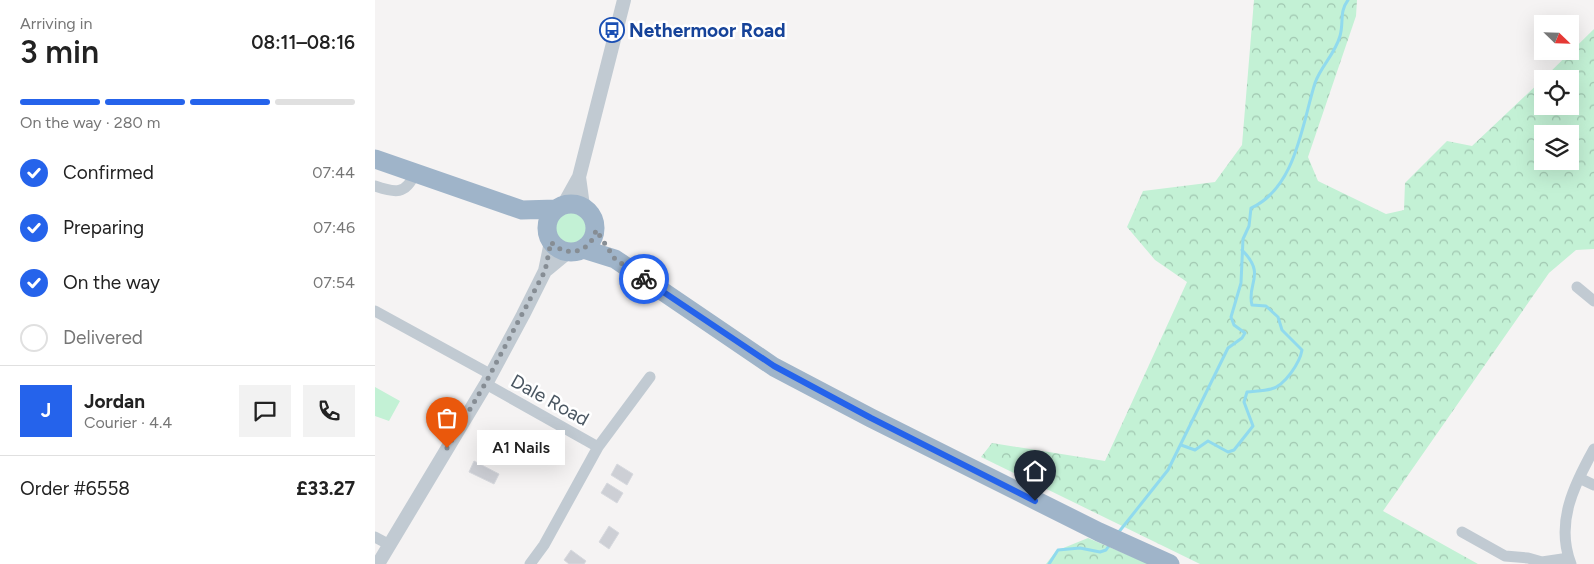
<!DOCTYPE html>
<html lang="en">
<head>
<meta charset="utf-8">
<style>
	body { margin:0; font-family:Figtree,sans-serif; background:#f2f2f2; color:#222; height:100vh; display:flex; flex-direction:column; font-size:19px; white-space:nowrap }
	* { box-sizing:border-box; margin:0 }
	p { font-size:16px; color:#767676 }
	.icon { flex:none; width:28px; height:28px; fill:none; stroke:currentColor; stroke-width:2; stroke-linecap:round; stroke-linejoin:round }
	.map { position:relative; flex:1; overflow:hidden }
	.details { display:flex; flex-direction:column; background:#fff; width:375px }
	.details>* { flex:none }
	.needle { width:32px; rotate:113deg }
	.buttons { position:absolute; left:1159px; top:15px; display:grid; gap:10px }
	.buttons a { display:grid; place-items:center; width:45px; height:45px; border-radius:0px; background:#fff; box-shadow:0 5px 20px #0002; font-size:25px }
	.pin { position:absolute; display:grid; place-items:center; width:42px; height:42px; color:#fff; margin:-51px -21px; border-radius:50% 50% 50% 0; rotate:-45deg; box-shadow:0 0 5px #0007 }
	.pin .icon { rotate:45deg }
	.courier { position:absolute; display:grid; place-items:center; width:50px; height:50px; margin:-25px; border:4px solid #2563eb; border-radius:50%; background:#fff; color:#222; box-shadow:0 1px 6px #0007 }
	.bubble { position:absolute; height:35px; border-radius:0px; background:#fff; box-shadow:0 5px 20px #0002; font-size:16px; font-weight:600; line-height:35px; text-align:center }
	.summary em { font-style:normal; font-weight:600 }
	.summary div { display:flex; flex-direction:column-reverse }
	.summary { display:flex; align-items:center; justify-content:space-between; height:85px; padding:0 20px }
	h1 { font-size:32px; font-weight:600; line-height:38px }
	.bar { display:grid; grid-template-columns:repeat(4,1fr); gap:8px 5px; align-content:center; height:60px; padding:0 20px }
	.bar i { height:6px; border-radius:4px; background:#e0e0e0 }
	.bar .on { background:#2563eb }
	.bar p { grid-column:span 4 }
	.line { display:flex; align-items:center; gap:12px; padding:0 20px; border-top:1px solid #e0e0e0 }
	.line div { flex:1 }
	.round { display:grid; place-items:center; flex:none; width:52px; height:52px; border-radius:0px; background:#f2f2f2 }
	ol { padding:0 20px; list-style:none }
	li { display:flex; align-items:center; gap:15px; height:55px }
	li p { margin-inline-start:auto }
	li .icon { padding:5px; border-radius:50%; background:#2563eb; color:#fff; stroke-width:4 }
	li:last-child { color:#767676 }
	li i { width:28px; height:28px; border:2px solid #e0e0e0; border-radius:50% }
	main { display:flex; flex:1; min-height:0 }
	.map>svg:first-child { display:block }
</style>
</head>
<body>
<main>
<section class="details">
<div class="summary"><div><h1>3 min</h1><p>Arriving in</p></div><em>08:11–08:16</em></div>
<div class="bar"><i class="on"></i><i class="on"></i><i class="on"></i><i></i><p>On the way · 280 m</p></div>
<ol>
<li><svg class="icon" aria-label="check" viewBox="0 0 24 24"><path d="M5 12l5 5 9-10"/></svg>Confirmed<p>07:44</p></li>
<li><svg class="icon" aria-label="check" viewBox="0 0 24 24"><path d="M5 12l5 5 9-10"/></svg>Preparing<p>07:46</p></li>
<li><svg class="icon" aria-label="check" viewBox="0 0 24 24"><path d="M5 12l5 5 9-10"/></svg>On the way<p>07:54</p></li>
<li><i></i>Delivered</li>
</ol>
<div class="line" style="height:90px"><b class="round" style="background:#2563eb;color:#fff">J</b><div><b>Jordan</b><p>Courier · 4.4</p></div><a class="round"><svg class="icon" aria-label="chat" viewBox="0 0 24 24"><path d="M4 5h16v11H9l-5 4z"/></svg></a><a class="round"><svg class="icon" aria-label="phone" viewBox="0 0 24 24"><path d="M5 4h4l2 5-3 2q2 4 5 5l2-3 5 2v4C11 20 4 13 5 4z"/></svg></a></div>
<div class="line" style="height:65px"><div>Order #6558</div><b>£33.27</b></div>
</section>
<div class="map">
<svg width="1219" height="564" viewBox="0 0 1219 564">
	<defs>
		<pattern id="forest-crowns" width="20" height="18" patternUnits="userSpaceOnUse" patternTransform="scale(1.25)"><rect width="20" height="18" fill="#c3f1d5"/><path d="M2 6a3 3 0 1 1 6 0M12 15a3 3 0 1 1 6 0" fill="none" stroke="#a0c6b0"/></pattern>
	</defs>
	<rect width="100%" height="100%" fill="#f5f3f3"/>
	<path fill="#c3f1d5" d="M179 228a18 18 0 1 1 36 0a18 18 0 1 1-36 0Z
		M0,387L25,401L14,421L0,416Z"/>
	<path fill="url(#forest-crowns)" fill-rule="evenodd" d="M879,0H982L981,16L933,157L943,181L1011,214L1029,210L1030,183L1072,141L1097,146L1168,79V106H1195V79H1168L1219,29V249L1201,250L1174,273L1008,511L1103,564H825L606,457L617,443L730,461L812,282L780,260L752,227L768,191L840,182L867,145ZM1168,134H1195V161H1168Z
		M713,538L774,564H671L681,551Z"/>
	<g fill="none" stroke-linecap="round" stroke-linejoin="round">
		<path stroke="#90daee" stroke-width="3" d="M806,445L820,450L833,441L853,452L859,450L878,426L869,402L872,392C880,391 889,391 896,389C910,386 925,362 927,350L907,330L903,317L891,306L877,305C871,284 892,275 867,250
			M743,533L793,470L853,348L867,338L870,333L859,325L856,317L866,283L868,239L874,226L876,208C921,188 927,124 940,83C946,66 960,54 965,36C969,22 964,12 973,0
			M674,564L683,550L705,548L725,552L731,550L735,544"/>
	</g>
	<path fill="#cdcfd5" stroke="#d7d9de" d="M99,461L124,474L119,484L94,472Z
		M242,464L258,474L252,485L236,475Z
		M232,483L248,493L242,503L226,493Z
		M234,526L244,533L234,549L224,542Z
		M196,550L211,561L209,564H194L189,560Z"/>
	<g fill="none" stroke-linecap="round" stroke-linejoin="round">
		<path stroke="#c1cad2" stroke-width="11" d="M0,186C20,193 31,195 40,173
			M1202,287L1219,301
			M0,311L115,374
			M111,384L223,447
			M1204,478L1219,485
			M1087,532L1130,556L1153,558L1167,562L1194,558
			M0,537L15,545
			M155,564L169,545L223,447L275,377
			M1196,564C1180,523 1199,485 1219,449"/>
		<path stroke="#c1cad2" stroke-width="14" d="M204,177L208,206
			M189,204L204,177L249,0
			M170,271L193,252
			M3,564L111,384L148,315L170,271L176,242"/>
		<path stroke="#9fb4c9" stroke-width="19" d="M0,159L147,210L181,209
			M172 228a24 24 0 1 1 48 0a24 24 0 1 1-48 0Z
			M208,249L240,259L399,367L496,418L724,532L795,564"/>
	</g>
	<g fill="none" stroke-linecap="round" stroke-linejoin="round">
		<path stroke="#868d94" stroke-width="5" stroke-dasharray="0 9" d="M72,448L110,384L170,271L176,242C192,259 216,252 221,230L240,259L269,279"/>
		<path stroke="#2563eb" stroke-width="6" d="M269,279L399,366L496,418L660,501"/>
	</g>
	<defs>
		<symbol id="bus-ring" viewBox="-11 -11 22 22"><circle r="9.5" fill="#fff" stroke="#1a4fb4" stroke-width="1.5"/><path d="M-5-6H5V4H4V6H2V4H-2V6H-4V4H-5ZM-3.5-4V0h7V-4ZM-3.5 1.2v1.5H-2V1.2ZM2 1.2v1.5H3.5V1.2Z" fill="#1a4fb4"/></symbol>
	</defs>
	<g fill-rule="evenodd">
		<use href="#bus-ring" x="223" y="16" width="28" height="28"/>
	</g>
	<g text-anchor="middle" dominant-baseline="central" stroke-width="5" stroke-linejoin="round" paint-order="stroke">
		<g font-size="19" font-weight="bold" fill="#164399" stroke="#fff" text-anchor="start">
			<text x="254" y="30">Nethermoor Road</text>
		</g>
		<g font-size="19" fill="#4a5661" stroke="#fff">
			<text transform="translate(175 400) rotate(29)">Dale Road</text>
		</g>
	</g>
</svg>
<div class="buttons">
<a><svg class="needle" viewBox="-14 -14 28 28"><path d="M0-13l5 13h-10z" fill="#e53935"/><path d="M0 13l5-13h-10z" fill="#767676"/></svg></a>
<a><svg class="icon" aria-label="locate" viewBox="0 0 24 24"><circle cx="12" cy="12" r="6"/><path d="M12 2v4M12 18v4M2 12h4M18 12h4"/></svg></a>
<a><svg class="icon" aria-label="layers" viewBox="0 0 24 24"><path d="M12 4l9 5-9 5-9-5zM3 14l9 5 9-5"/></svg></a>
</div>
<div class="pin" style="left:72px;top:448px;background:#ea580c"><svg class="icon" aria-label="bag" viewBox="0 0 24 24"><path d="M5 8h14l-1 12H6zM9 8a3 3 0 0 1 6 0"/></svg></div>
<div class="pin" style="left:660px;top:501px;background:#1f2937"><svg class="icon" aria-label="home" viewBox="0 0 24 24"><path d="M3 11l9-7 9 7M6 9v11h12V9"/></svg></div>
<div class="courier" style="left:269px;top:279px"><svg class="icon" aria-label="bike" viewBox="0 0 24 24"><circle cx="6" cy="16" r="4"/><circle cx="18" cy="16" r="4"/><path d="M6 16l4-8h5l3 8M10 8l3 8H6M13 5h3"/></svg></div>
<div class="bubble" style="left:102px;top:430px;width:88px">A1 Nails</div>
</div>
</main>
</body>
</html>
